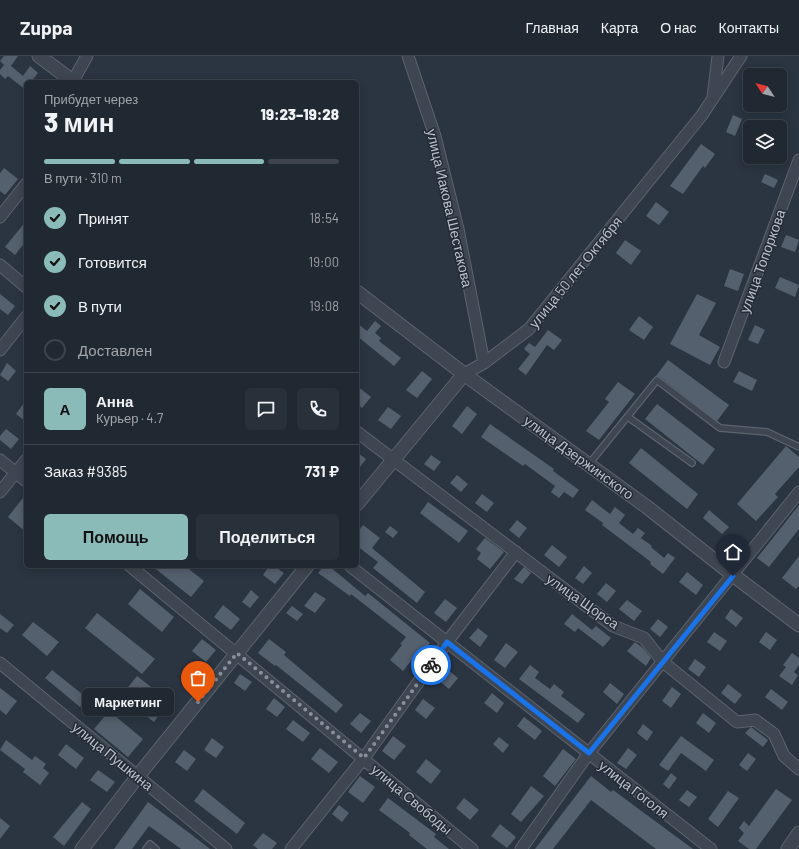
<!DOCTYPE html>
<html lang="ru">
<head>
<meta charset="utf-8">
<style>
	body { margin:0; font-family:Barlow,sans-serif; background:#283039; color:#f1f3f6; height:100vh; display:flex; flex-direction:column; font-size:15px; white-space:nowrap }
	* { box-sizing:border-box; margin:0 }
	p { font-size:13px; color:#a2a6ab }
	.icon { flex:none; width:22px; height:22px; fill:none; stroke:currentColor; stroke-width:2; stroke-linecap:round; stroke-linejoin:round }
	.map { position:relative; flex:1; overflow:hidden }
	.details { position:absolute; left:24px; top:24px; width:335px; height:488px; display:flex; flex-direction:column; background:#202831; border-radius:6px; box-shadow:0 2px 10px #0003,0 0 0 1px #3d444d }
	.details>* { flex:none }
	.needle { width:26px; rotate:306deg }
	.fabs { position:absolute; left:743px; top:12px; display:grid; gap:8px }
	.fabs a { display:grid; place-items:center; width:44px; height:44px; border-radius:6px; background:#202831; box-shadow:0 2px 10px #0003,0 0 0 1px #3d444d; font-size:20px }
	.pin { position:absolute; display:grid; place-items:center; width:34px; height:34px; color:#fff; margin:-41px -17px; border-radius:50% 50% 50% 0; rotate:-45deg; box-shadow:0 0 4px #0007 }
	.pin .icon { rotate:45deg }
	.courier { position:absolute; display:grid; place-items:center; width:40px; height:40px; margin:-20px; border:3px solid #1a73e8; border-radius:50%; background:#fff; color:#222; box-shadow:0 1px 5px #0007 }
	.bubble { position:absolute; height:28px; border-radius:6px; background:#202831; box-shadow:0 2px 10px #0003,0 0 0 1px #3d444d; font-size:13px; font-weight:800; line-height:28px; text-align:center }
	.summary em { font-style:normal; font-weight:800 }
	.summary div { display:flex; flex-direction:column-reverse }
	.summary { display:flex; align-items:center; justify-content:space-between; height:68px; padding:0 20px }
	h1 { font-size:26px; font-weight:800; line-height:30px }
	.bar { display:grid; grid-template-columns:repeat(4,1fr); gap:6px 4px; align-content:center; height:48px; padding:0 20px }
	.bar i { height:5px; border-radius:3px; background:#3d444d }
	.bar .selected { background:#8bbbb9 }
	.bar p { grid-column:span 4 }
	.line { display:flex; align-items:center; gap:10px; padding:0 20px; border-top:1px solid #3d444d }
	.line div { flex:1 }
	.round { display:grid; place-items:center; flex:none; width:42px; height:42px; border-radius:6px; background:#283039 }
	ol { padding:0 20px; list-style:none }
	li { display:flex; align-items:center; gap:12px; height:44px }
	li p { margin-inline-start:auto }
	li .icon { padding:4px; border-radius:50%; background:#8bbbb9; color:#111; stroke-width:4 }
	li:last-child { color:#a2a6ab }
	li i { width:22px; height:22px; border:2px solid #3d444d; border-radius:50% }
	.primary-button { display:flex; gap:8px; margin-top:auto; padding:8px 20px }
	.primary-button a { flex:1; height:46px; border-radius:6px; background:#8bbbb9; color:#111; font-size:16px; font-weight:800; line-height:46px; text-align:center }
	.primary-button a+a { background:#283039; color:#f1f3f6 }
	header { display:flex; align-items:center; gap:24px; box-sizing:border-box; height:56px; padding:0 20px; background:#202831; border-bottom:1px solid #3d444d }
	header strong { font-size:19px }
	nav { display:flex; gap:22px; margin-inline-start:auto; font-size:14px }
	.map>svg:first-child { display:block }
</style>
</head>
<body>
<header>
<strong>Zuppa</strong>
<nav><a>Главная</a><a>Карта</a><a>О нас</a><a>Контакты</a></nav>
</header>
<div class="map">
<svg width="799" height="793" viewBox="0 0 799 793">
	<rect width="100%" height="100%" fill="#2a3541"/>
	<path fill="#55606e" d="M4,0H18L11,10L23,20L30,10L38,17L31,26H26V34L8,20L5,23L0,18V14L4,9L0,5Z
		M733,59L742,63L735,80L726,76Z
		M701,88L715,98L705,112L703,110L683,138L670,130Z
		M4,112L18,123L5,139L0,135V117Z
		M765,118L778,124L774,132L761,126Z
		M656,146L669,156L659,169L646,160Z
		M26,165V185L15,199L5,191Z
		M786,179L799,184L795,196L781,191Z
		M625,184L641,195L631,209L616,197Z
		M730,213L744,218L738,235L724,230Z
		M780,221L799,229L795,241L775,232Z
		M0,238L15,250L8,259L0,253Z
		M697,238L716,247L699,279L720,291L710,309L670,288Z
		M639,260L653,271L644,284L629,274Z
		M375,265L381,270L375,277L381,282L379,285L401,302L394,310L357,280V267L367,275Z
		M755,269L765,274L758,288L748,284Z
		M548,274L562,284L554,294L547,289L526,319L518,313L530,298L524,293L529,287L535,291Z
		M668,304L729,349L717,365L660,321L656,320Z
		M7,307L16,315L8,325L0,319Z
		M422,315L432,323L417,342L406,334Z
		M739,315L757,324L752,335L733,326Z
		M618,326L635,338L599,384L586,375L609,346L605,343Z
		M357,330L371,341L362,352L357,348Z
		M26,344V366L16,358Z
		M657,348L715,393L703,409L645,363Z
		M467,350L477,358L462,378L452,370Z
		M388,351L401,360L391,373L378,364Z
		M490,368L554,413L553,415L579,434L573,442L564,436L559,442L551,436L555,430L525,408L523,410L481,381Z
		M6,373L19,383L11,393L0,384V380Z
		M786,390L799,401V411L775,438L778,441L756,465L737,448Z
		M641,392L698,438L687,453L629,407Z
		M357,396L366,403L357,415Z
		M431,399L441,406L434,415L424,408Z
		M457,419L468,428L461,436L450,427Z
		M26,438V476L8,461Z
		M482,438L494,447L487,456L475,447Z
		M592,444L610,458L615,451L625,459L619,467L633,478L638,472L645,477L641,482L652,490L651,491L664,502L668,497L675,502L663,518L650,508L651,506L602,469L603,467L585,454Z
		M428,446L468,475L459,487L420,457Z
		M799,449V473L769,511L757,502Z
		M709,454L729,471L722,478L703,462Z
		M517,464L527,472L519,482L509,474Z
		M363,469L380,482L372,492L425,536L417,547L373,512L378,506L357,490V477Z
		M390,470L398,476L393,482L385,476Z
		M485,482L504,496L490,513L477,503L481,497L476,493Z
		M552,489L567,501L559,511L544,499Z
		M799,500V530L796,533L782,522Z
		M152,510H185L204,525L191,541Z
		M269,510H274L284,517L275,528L263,519Z
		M324,510H329L365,540L368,537L430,587L418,602L415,600L403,615L390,604L402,589L400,588L406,581L351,538L350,540L318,517Z
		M584,510L592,517L583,528L575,522Z
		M524,511L531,517L522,528L514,523Z
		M687,516L703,529L696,539L679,526Z
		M606,527L616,535L607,546L597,538Z
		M140,533L174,561L162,576L128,548Z
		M251,534L259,541L250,552L242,546Z
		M315,536L326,543L315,557L304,550Z
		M445,543L457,552L446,566L434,557Z
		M627,544L642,555L634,565L619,553Z
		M223,549L240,563L231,574L214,561Z
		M292,550L303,558L297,565L286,557Z
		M731,553L743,562L736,571L725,562Z
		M97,557L155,603L142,618L85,572Z
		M0,558L14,569L7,577L0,572Z
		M572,558L592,574L596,570L611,582L603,591L578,572L575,576L564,568Z
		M658,563L668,571L660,581L650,573Z
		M33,566L59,586L47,600L22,579Z
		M478,572L488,580L480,591L469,582Z
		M714,576L727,585L720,595L707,586Z
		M766,576L777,584L770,594L759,586Z
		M202,583L216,594L206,606L192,595Z
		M269,583L286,596L284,599L343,649L336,657L276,609L275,610L258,597Z
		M635,586L643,592L651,602L646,610L627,595Z
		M506,587L518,596L505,612L494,604Z
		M792,597L799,602V609L794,616L798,619L792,629L779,620L786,611L783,609Z
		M695,603L706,611L699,621L688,613Z
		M442,609L458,622L449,633L433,620Z
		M530,609L539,616L535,622L550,633L554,628L564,636L561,640L585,658L578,667L519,623Z
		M52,614L87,642L80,651L45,622Z
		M240,618L252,626L245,635L234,627Z
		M137,620L169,645L154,666L121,640Z
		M610,627L624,638L617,648L603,636Z
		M728,628L742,639L735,648L721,637Z
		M672,631L681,638L671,652L662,645Z
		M0,632L17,645L6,659L0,654Z
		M771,633L788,646L782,654L765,641Z
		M492,637L504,647L497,657L484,647Z
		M274,642L285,651L277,661L266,653Z
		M423,643L435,652L426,663L415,654Z
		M109,655L143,683L128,701L94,673Z
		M360,657L371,665L361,677L350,668Z
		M703,657L716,667L709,677L696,667Z
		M524,661L542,675L535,684L517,670Z
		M293,664L310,677L303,686L286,673Z
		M643,668L653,676L647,685L637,677Z
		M751,671L768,684L763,691L745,677Z
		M393,680L406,690L394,704L382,695Z
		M681,680L714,704L706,715L681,697L668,715L659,709Z
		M499,681L509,689L503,697L493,688Z
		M212,682L224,691L216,702L204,694Z
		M6,684L32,704L35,700L46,708L43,712L49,717L40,729L23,716L25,713L0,694Z
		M66,688L84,702L76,713L58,699Z
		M320,692L338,706L329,717L311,703Z
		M628,692L637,699L626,713L617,707Z
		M563,693L576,703L555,730L543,720Z
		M184,694L196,703L187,715L175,706Z
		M748,697L756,703L747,715L739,709Z
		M426,703L441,715L431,728L416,716Z
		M98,714L115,726L107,736L90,724Z
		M671,717L677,722L669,733L663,728Z
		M360,720L375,731L363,747L348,736Z
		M591,720L611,736L613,734L693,793H656L591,744L553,793H535Z
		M531,730L544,740L521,766L511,758Z
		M203,733L245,767L237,778L194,745Z
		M776,733L792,744L756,793H749L738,785L744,777L739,772L744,765L749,770Z
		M687,734L697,741L689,751L679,744Z
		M728,735L739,742L718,771L708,763Z
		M388,742L436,778L434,781L449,793H427L409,779L410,777L379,754Z
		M464,742L479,754L470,764L456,752Z
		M82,746L91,753L64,790L53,781Z
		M148,746L192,779L210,793H181L149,770L132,793H114Z
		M339,749L349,757L342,766L332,758Z
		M0,762L10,770L0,783Z
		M500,768L516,781L507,792L491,780Z
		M263,777L277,787L272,793H258L253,789Z"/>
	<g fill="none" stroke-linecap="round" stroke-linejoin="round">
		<defs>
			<path id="service" d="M628,361L692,407
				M589,408L657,324L720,372L767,376L799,391
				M146,793L150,788L156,793"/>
			<path id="minor" d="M408,0L435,80L458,173L484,307
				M73,25L87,0
				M713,41L718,0
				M0,161L26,128
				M0,209L26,231
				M0,294L26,261
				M724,306L799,104
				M464,318L484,307L529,273L702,59L741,0
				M357,376L613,570L644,582L663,606L737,666L755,664L774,678L784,700L799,713
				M0,404L26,425
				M0,436L26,404
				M130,510L472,793
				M350,510L711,793
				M0,607L226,793
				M291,793L364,702L447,586L516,496
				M521,793L589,697L799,436"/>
			<path id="tertiary" d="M39,0L74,26
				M357,236L464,318L647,451L733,519L799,569
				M357,448L464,318
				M82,793L138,720L307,510
				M788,793L799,777"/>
		</defs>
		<use href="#service" stroke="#5c646e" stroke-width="8"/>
		<use href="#minor" stroke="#5c646e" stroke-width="13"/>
		<use href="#tertiary" stroke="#5c646e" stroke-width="15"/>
		<use href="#service" stroke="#3e4651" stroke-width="5.5"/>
		<use href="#minor" stroke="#3e4651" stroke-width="11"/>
		<use href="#tertiary" stroke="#3e4651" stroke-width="13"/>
	</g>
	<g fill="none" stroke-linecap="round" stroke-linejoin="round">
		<path stroke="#88919b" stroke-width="4" stroke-dasharray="0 7.2" d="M198,646L237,597L364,702L431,609"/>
		<path stroke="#1a73e8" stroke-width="5" d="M431,609L447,586L589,697L733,520"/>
	</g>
	<g text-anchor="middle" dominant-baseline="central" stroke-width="3" stroke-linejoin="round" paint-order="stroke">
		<g font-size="14" fill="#bbc2cb" stroke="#222b36">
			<text transform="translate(450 152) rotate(77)">улица Иакова Шестакова</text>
			<text transform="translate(762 205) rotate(-70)">улица Топоркова</text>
			<text transform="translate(575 216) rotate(-51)">улица 50 лет Октября</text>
			<text transform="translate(579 401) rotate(36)">улица Дзержинского</text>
			<text transform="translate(583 545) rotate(35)">улица Щорса</text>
			<text transform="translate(113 700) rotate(39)">улица Пушкина</text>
			<text transform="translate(634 733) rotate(38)">улица Гоголя</text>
			<text transform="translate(412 743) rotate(40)">улица Свободы</text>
		</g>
	</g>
</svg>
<div class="fabs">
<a><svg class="needle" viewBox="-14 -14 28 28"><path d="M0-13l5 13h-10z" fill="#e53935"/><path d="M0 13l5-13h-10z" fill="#a2a6ab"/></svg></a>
<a><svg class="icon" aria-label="layers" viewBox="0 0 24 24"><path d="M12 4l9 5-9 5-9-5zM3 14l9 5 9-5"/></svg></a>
</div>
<div class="pin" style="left:198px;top:646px;background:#ea580c"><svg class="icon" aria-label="bag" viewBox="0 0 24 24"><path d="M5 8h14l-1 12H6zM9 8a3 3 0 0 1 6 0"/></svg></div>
<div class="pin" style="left:733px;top:520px;background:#1f2937"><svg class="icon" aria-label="home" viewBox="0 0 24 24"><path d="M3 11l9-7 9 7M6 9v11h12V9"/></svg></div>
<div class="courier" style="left:431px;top:609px"><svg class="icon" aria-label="bike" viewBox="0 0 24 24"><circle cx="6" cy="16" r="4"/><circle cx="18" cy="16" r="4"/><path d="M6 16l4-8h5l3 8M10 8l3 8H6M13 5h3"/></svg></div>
<div class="bubble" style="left:82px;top:632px;width:92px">Маркетинг</div>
<section class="details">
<div class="summary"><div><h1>3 мин</h1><p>Прибудет через</p></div><em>19:23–19:28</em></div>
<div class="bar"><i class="selected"></i><i class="selected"></i><i class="selected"></i><i></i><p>В пути · 310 m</p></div>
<ol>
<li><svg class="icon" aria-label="check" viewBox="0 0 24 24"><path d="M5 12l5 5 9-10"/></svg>Принят<p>18:54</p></li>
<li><svg class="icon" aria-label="check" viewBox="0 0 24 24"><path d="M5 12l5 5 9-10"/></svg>Готовится<p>19:00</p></li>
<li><svg class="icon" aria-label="check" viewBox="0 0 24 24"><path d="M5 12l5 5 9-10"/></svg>В пути<p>19:08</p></li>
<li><i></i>Доставлен</li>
</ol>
<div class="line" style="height:72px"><b class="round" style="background:#8bbbb9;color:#111">А</b><div><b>Анна</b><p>Курьер · 4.7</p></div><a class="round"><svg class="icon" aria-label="chat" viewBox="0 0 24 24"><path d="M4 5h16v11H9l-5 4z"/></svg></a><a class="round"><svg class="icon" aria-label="phone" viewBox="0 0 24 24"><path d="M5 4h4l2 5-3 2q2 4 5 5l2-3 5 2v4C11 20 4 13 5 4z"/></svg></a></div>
<div class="line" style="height:52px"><div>Заказ #9385</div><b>731 ₽</b></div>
<div class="primary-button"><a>Помощь</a><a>Поделиться</a></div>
</section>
</div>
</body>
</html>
